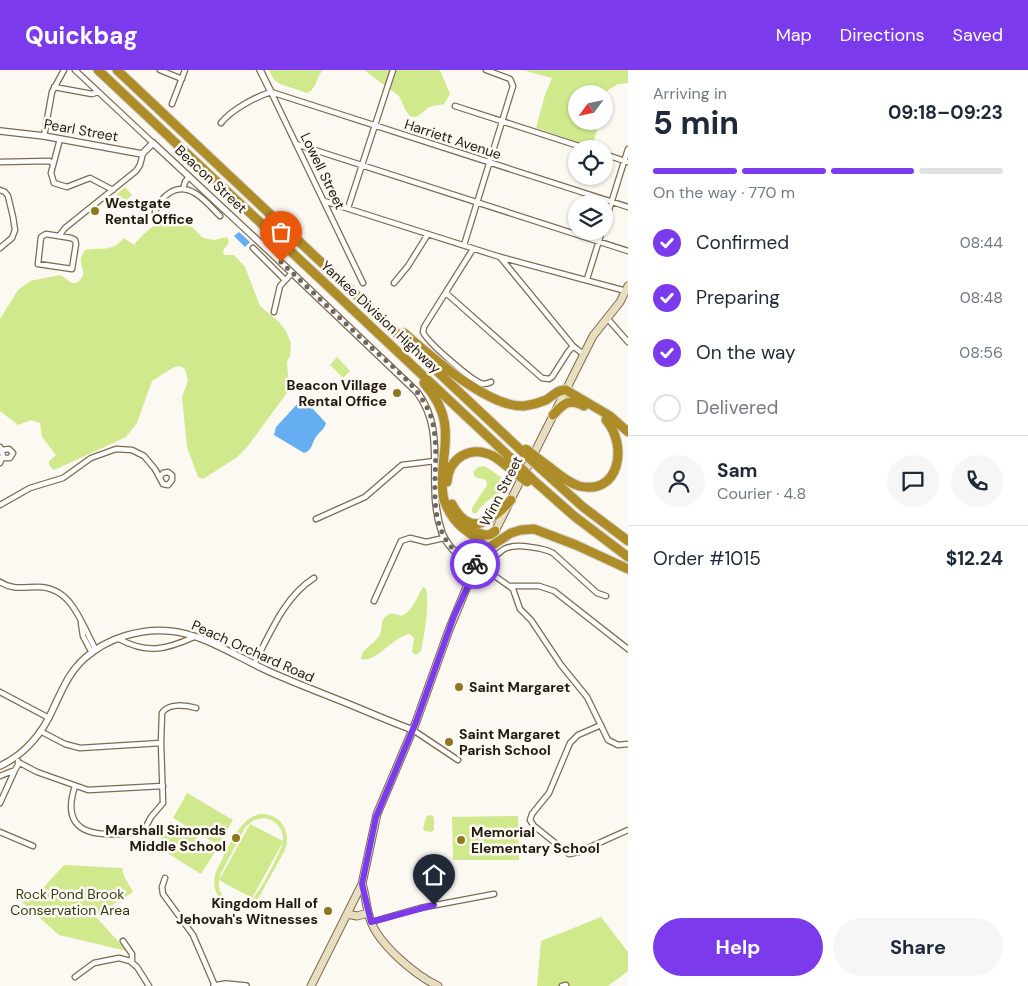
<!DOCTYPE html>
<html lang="en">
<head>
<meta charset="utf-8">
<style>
	body { margin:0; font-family:"DM Sans",sans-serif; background:#f6f6f7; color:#1f2937; height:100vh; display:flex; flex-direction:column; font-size:19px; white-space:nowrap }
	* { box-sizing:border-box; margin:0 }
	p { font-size:16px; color:#747a83 }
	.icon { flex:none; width:28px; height:28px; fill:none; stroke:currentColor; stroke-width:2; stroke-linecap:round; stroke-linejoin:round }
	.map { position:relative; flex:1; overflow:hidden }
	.sheet { display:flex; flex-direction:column; background:#fff; width:400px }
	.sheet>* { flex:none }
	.needle { width:32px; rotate:237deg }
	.controls { position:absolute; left:568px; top:15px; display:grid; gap:10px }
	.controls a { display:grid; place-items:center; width:45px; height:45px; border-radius:50%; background:#fff; box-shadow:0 1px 4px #0004; font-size:25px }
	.pin { position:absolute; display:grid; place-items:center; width:42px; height:42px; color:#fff; margin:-51px -21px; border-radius:50% 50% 50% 0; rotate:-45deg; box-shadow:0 0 5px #0007 }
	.pin .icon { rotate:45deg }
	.courier { position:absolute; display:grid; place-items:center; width:50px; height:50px; margin:-25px; border:4px solid #7c3aed; border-radius:50%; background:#fff; color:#222; box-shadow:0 1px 6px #0007 }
	.head em { font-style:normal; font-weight:700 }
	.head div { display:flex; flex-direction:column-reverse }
	.head { display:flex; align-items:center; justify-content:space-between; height:85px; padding:0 25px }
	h1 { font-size:32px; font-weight:700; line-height:38px }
	.bar { display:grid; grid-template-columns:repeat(4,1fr); gap:8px 5px; align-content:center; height:60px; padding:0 25px }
	.bar i { height:6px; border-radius:4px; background:#e0e1e3 }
	.bar .selected { background:#7c3aed }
	.bar p { grid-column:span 4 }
	.line { display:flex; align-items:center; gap:12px; padding:0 25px; border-top:1px solid #e0e1e3 }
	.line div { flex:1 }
	.round { display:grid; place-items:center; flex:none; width:52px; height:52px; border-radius:26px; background:#f6f6f7 }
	ol { padding:0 25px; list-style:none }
	li { display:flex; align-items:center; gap:15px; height:55px }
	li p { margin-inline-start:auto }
	li .icon { padding:5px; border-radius:50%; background:#7c3aed; color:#fff; stroke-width:4 }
	li:last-child { color:#747a83 }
	li i { width:28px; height:28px; border:2px solid #e0e1e3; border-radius:50% }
	.cta { display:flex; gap:10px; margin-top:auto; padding:10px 25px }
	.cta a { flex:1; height:58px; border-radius:30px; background:#7c3aed; color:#fff; font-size:20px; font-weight:700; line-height:58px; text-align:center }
	.cta a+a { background:#f6f6f7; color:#1f2937 }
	header { display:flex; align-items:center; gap:30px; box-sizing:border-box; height:70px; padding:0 25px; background:#7c3aed; color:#fff }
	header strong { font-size:24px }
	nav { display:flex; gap:28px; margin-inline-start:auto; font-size:18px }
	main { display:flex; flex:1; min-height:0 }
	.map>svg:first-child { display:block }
</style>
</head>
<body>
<header>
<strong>Quickbag</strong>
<nav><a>Map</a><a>Directions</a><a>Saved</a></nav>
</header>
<main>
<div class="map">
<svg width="628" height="916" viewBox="0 0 628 916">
	<rect width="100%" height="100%" fill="#fcf8f2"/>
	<path fill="#d0e98c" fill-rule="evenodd" d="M269,0H323C316,7 317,19 307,23L280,14L274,10Z
		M364,0H440L450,24L444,34L429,37L418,46L414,47L410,46L406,41L399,26Z
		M522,0H628V13L618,14L602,24H576V51H586L585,55L597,60L592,77L536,58L545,25L552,8Z
		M125,117L132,125L117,139L109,132Z
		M181,146L203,168L214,170L226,167L228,169L229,173L223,180L224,185H234L245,197L260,236L279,252L286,261L291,273L290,286L287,292L289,320L248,376L236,388L203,409L198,407L187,377L182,327L188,311L185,299L180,296L174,297L152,311L137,353L126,367L54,400L49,395V391L56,385L42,367L40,353L31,350L18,355L0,341V249L18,220L30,211L60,205L72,213H77C89,202 80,200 81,188C82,186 83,183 85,180C101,176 111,184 124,168L134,175C150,156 158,152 181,146Z
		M337,287L350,301L343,308L330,295Z
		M485,396L502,408L505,415C498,426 491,427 483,435C479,438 479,442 475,444L472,442V438L487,415L486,410L475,407L473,402L478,397Z
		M423,517L426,519C430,533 424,566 421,581L416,585L412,582L414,568L410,564C393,566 375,594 361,589C362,577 375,575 380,564C383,558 380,550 386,546C391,542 397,544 402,546C415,538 416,528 423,517Z
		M187,723L233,750L218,775L173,748Z
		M260,744C280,743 292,761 285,780L252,840L249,838L250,835C227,843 208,824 216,802C226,783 238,748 260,744ZM264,748C276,750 284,759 283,771L250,754L219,810L252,828L283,772L282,776C276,789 262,819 253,828C245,835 232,835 224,827C218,821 218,813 220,805L246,756L254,750Z
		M429,745L433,746L434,749V760L431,762L425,761L423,758L426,747Z
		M518,746L519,790H453L452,747Z
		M170,752L216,780L201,804L156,776Z
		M64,795L122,798L124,806L133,822L95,846L127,881L59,865L22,832L45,816Z
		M601,847L628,882V901L608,916H537L541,871Z"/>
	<path fill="#65aef1" d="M239,162L250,172L245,177L234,166Z
		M300,331L313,339L326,353C324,360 319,362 316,367C311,374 313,380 304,383L274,365L276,357Z"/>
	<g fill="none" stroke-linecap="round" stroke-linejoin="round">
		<defs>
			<path id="minor" d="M75,0L153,73
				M160,0L182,9
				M54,17L92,24L98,22
				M271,22L628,137
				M271,22L363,213
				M172,34L185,0
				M455,36L588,79
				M221,53C231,40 255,27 271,22
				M44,66L52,22L64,0
				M60,69L51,103L54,113L67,117L90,108L113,120
				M296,74L628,181
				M604,84L628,92
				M0,92L49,91L53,93
				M183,119L185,112L189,107
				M0,120L5,122L8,126L13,147L15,160L12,168L0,178
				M324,131L500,187L626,221
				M348,138L393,0
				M155,142C161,126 176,113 193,122C203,127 212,138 220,146
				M604,156L628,79
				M46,164L71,168L75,170L76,174L72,199L38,194L41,167Z
				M59,166L65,158L136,101L140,95L143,83
				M464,175L513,16L510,9L486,0
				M253,178L285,210
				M473,179L424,257L423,262C427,272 473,312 483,314C485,314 489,313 491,312
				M500,187L573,276L583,284
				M587,209L602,161
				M394,213L408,196L428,164
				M446,223L542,308L549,309L552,307L568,282L573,276
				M274,242L280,216L292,203
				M607,248L628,272
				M0,377L3,385L0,393
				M2,380L9,379L13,383L10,388H3
				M0,435L30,418L63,408L91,388L116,379L132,380L144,386L155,399L163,414L168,415L172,410V405L168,402L163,403L160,407
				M316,449L365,427L402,395L435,391
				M478,494L513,519L520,539L531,550L561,595L587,627L608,670L618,675L628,674
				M484,499C500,480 505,473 530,477C538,478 546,479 553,483L597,523L606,526
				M0,512C12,520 24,517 38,517C73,517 82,556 96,580
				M510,516H539L554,521L628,579
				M374,531L401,471L410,468L426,472L444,468
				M81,553L83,566L92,583
				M119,569C147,584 165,580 194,567
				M254,594C270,564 284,527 314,508
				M0,622L49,648
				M601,655L578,665L570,673L549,723L532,744L530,750L534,756L569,784L579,782L628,760
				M413,660L458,690
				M40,661L65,674L80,678L161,673
				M18,692L37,702L88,720L163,716
				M0,706L15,700L18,695V691
				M75,716C57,771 106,766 143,762L151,747L163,733L161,673L162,643C168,633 186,635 196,638
				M0,733L15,700
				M0,762L33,776
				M165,808L162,817L163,824L193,865L215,916
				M371,852L420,838L494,824
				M123,871L132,884V892
				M75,907L94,893L119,888L130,891L137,897L149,916
				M562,916L566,915"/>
			<path id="tertiary" d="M260,0L271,22
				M0,61L44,66L142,84L153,73L269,181L417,322C439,351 434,383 435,417C435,432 437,448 442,463C448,477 463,493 478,494
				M458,481L470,487L477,494
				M0,696C25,684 42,664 53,639C62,620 69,602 85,588C107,568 141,558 170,561C204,564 237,587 268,601C297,614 327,625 356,637C375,645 394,653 413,660
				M214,916L226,914L246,916"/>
			<path id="secondary" d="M362,814C366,825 366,838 370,849C378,874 415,905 438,916
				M347,844L357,846L368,843
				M311,916L362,814L377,744L416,652L449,560L466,519L593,266L620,232L628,216"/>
			<path id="motorway" d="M98,0L517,394
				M117,0L526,385
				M404,263C431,286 488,338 524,336C532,335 539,333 546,330C553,326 558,319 566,320L610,346L628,362
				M424,313C449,342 447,360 443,396C442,407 441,419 444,430C448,441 455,452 464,459C473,466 481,469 485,480L511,463L521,460L534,459L576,475L628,499
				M553,345C564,333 569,328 584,336
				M544,393C555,401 566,412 579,416C620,426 628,375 606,350
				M541,399L583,437L628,471
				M531,408L574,446L628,487
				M447,412C449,387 471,375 493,386C500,390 506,396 512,400
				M452,434C470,469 492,451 511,430
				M472,460C480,463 488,469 495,461"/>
		</defs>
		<use href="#minor" stroke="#7e6a50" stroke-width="7"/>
		<use href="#tertiary" stroke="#7e6a50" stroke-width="8"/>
		<use href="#secondary" stroke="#7e6a50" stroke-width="9"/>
		<use href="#motorway" stroke="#d7d6d4" stroke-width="11"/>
		<use href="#minor" stroke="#fff" stroke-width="4.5"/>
		<use href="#tertiary" stroke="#fff" stroke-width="5.5"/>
		<use href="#secondary" stroke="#e7ddbf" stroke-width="7"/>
		<use href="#motorway" stroke="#ae8d29" stroke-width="9"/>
		<defs>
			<path id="motorway-bridge" d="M526,379L544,393
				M527,386L541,399
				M517,394L531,408
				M512,400L527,412"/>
		</defs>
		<use href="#motorway-bridge" stroke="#d7d6d4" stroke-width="11" stroke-linecap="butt"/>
		<use href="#motorway-bridge" stroke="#ae8d29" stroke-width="9"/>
	</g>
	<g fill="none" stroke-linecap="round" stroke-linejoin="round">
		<path stroke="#6e675e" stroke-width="5" stroke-dasharray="0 9" d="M281,192C308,218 336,244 364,271C387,293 420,315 431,347C445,391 419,447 456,482C462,487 468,493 475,494"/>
		<path stroke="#7c3aed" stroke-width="6" d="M434,835L371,852L362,814L376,747L416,652L454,546L478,494H475"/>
	</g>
	<g fill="#8e781e" stroke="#fcf8f2" stroke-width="2">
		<circle cx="95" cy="141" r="5"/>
		<circle cx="397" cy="323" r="5"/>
		<circle cx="459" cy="617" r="5"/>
		<circle cx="449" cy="672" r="5"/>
		<circle cx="236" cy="768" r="5"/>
		<circle cx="461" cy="770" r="5"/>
		<circle cx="328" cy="841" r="5"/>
	</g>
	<g text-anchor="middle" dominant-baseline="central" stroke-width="5" stroke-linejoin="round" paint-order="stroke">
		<g font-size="14" fill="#21190e" stroke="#fcf8f2">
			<text transform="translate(81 60) rotate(10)">Pearl Street</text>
			<text transform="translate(453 69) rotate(18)">Harriett Avenue</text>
			<text transform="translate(323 101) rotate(64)">Lowell Street</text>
			<text transform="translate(211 109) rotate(43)">Beacon Street</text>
			<text transform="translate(381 247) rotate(43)">Yankee Division Highway</text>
			<text transform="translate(501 421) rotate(-63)">Winn Street</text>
			<text transform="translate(253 581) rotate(24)">Peach Orchard Road</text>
		</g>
		<g font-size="14" font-weight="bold" fill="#21190e" stroke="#fcf8f2" text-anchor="start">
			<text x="105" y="133">Westgate<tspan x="105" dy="16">Rental Office</tspan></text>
			<text x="387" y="315" text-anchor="end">Beacon Village<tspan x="387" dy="16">Rental Office</tspan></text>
			<text x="469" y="617">Saint Margaret</text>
			<text x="459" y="664">Saint Margaret<tspan x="459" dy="16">Parish School</tspan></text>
			<text x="226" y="760" text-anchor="end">Marshall Simonds<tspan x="226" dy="16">Middle School</tspan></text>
			<text x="471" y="762">Memorial<tspan x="471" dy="16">Elementary School</tspan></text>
			<text x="318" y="833" text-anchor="end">Kingdom Hall of<tspan x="318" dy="16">Jehovah's Witnesses</tspan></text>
		</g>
		<g font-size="14" fill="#323b15" stroke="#fcf8f2">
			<text x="70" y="824">Rock Pond Brook<tspan x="70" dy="16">Conservation Area</tspan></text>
		</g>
	</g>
</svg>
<div class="controls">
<a><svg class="needle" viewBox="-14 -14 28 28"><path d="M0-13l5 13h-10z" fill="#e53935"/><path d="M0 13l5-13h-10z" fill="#747a83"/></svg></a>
<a><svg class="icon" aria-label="locate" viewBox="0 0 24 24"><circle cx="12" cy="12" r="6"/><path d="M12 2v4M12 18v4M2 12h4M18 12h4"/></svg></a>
<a><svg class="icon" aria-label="layers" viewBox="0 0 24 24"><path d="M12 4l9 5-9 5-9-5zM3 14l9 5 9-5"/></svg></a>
</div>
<div class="pin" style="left:281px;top:192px;background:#ea580c"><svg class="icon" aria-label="bag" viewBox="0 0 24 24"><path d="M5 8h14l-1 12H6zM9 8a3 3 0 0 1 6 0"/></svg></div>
<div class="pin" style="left:434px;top:835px;background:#1f2937"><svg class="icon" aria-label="home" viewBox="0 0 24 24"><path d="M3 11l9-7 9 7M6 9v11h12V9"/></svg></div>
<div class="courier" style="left:475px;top:494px"><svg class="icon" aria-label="bike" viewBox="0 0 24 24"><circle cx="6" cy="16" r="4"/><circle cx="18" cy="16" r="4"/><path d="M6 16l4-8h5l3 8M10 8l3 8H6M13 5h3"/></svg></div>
</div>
<section class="sheet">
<div class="head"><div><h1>5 min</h1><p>Arriving in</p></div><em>09:18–09:23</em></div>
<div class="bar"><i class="selected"></i><i class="selected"></i><i class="selected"></i><i></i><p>On the way · 770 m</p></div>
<ol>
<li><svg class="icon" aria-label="check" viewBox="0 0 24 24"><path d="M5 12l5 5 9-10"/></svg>Confirmed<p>08:44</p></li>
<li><svg class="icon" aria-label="check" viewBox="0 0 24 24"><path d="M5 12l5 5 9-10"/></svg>Preparing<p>08:48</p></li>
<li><svg class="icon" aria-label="check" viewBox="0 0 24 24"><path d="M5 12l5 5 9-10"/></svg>On the way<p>08:56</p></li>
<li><i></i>Delivered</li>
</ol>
<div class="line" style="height:90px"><a class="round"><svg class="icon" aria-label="person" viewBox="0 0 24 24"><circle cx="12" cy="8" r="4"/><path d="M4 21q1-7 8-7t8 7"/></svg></a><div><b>Sam</b><p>Courier · 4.8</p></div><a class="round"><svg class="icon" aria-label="chat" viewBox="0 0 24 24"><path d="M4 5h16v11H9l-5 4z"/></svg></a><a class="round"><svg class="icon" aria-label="phone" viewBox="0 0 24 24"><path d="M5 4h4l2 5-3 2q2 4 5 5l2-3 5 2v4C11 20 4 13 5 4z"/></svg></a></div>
<div class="line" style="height:65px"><div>Order #1015</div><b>$12.24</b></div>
<div class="cta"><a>Help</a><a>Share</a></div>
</section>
</main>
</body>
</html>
